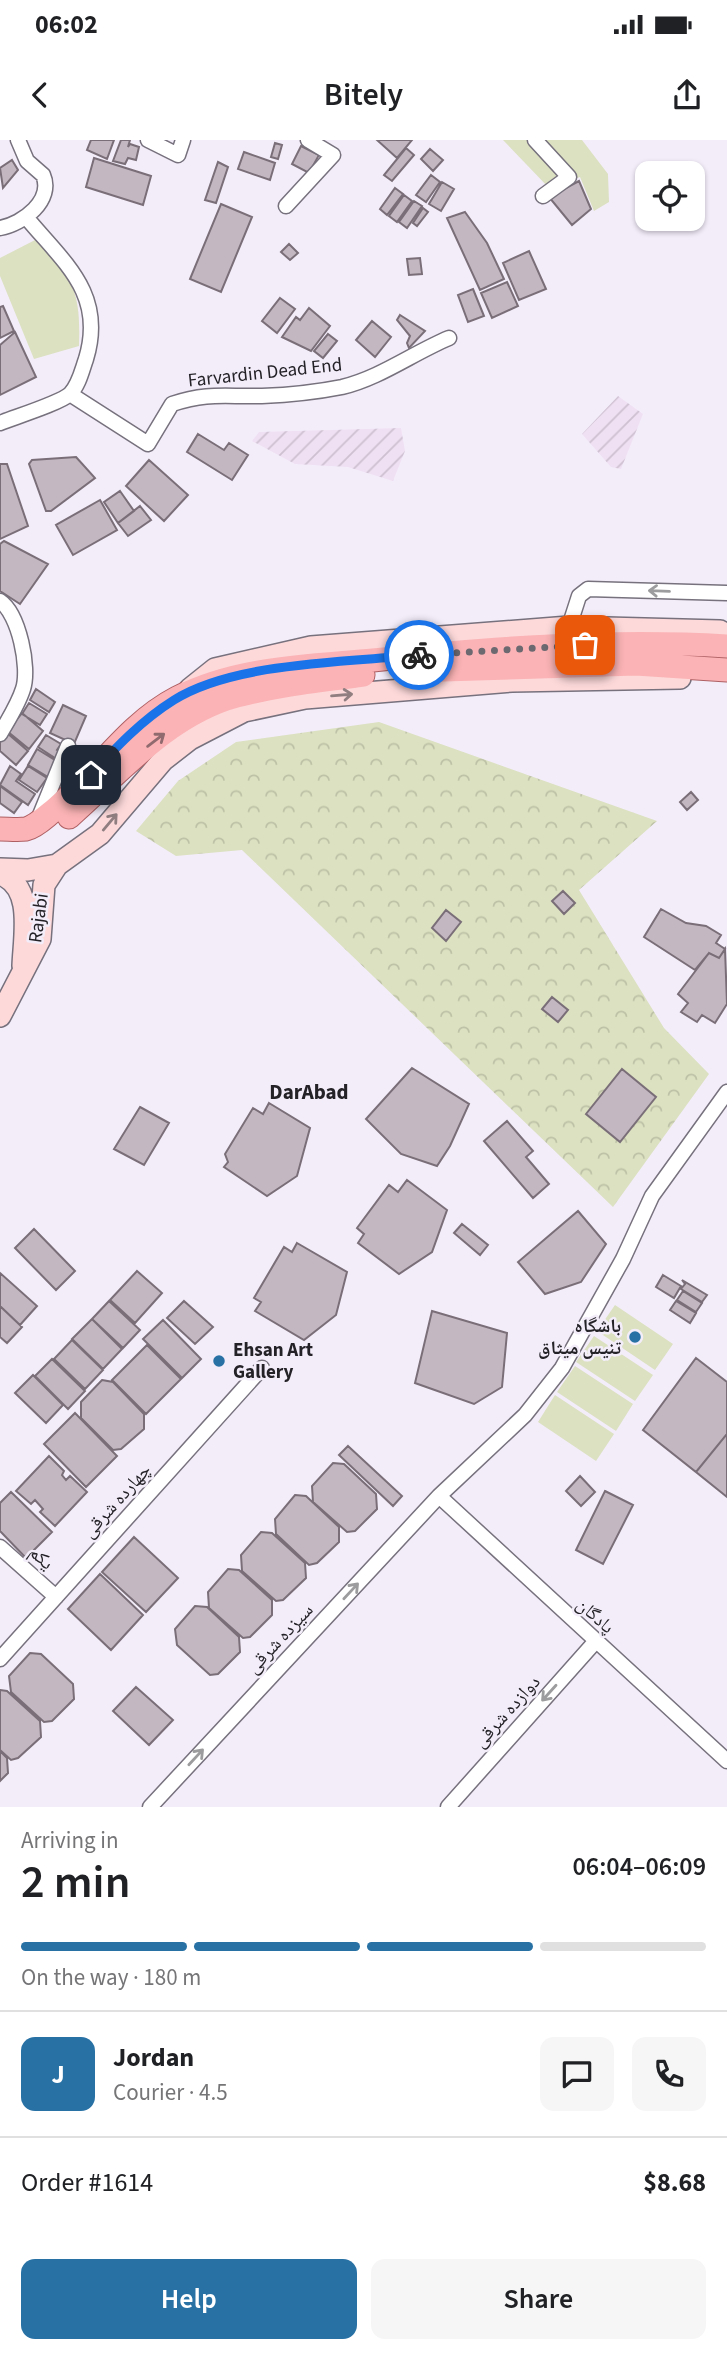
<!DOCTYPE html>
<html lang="en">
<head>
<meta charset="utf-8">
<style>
	body { margin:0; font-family:"Source Sans 3","Noto Naskh Arabic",sans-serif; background:#f6f6f6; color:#202124; height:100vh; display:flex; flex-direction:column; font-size:26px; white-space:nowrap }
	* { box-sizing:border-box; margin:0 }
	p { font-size:23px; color:#757577 }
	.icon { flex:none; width:38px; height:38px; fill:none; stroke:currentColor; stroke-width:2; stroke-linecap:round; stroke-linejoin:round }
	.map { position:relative; height:1667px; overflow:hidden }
	.sheet { display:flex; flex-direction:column; background:#fff; flex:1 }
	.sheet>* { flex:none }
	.tools { position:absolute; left:635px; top:21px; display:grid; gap:14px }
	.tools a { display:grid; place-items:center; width:70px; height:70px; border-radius:14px; background:#fff; box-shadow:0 2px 5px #0004; font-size:35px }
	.pin { position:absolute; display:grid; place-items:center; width:60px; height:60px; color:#fff; margin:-30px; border-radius:14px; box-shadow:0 4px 10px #0006 }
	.courier { position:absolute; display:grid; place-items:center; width:70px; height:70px; margin:-35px; border:5px solid #1a73e8; border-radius:50%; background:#fff; color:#222; box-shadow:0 2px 9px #0007 }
	.summary em { font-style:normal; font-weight:600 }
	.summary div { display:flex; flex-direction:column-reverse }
	.summary { display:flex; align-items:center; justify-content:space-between; height:119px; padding:0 21px }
	h1 { font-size:46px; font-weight:600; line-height:52px }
	.bar { display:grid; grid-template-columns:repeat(4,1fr); gap:10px 7px; align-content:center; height:84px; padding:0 21px }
	.bar i { height:9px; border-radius:5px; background:#e0e0e0 }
	.bar .current { background:#2871a5 }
	.bar p { grid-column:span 4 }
	.line { display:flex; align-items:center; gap:18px; padding:0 21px; border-top:2px solid #e0e0e0 }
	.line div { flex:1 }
	.round { display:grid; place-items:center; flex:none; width:74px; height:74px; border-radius:14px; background:#f6f6f6 }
	.button { display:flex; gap:14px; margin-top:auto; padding:14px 21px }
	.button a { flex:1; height:80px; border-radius:14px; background:#2871a5; color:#fff; font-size:28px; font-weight:600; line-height:80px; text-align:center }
	.button a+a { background:#f6f6f6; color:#202124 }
	.status { display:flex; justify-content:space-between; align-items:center; height:49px; padding:0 35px; background:#fff; direction:ltr }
	.status svg { height:19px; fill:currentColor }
	header { display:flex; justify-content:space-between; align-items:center; height:91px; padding:0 21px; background:#fff; font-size:32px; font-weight:600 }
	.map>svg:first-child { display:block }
</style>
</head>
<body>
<div class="status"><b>06:02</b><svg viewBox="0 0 49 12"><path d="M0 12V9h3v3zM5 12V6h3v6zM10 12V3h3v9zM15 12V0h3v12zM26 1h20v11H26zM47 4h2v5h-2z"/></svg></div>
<header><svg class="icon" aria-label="back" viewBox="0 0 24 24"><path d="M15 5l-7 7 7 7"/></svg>Bitely<svg class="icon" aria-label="share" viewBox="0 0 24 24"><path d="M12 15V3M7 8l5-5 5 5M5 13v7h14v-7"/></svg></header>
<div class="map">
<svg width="727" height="1667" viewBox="0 0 727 1667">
	<defs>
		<pattern id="industrial-furrows" width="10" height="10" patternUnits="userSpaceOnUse" patternTransform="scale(1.75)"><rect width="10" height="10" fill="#f0e0f3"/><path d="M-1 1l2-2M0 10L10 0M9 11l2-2" fill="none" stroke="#cec0d0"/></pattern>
		<pattern id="forest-crowns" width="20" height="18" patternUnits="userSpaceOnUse" patternTransform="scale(1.75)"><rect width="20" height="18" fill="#dce1c1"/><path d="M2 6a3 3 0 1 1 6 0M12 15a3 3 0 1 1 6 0" fill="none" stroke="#bdc1a6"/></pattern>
	</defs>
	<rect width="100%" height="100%" fill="#f3edfa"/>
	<path fill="url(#industrial-furrows)" d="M618,256L643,274L621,329L611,327L582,294Z
		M401,288L405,311L393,341L348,327L295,324L252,301L259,292Z"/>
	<path fill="url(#forest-crowns)" d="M379,582L657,681L579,750L664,888L709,934L613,1067L242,710L176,716L136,691L178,641L236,602Z"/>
	<path fill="#dce1c1" d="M503,0H582L608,34L609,62L594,71L580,37L549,48Z
		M37,99C73,140 81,150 79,206L34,219L0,136V118Z
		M615,1165L673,1204L655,1230L597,1191Z
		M594,1196L653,1235L635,1261L576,1222Z
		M575,1226L633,1264L616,1291L557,1252Z
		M555,1255L614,1294L596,1321L538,1282Z"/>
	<path fill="#c3b8c1" stroke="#7a6f78" stroke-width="2" d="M91,0H114L107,19L87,10Z
		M121,0H130L128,7L130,4L139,7L136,20L128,18L125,24L113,21Z
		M377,0H412L397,18Z
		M275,3L282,5L278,19L271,17Z
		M301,6L319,15L309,33L292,24Z
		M406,8L414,15L392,41L384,35Z
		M430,9L443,20L433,31L421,19Z
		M244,12L275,23L270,40L238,29Z
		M94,18L151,36L143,65L86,47Z
		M12,20L18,30L3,48L0,28Z
		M218,22L228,27L216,63L205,60Z
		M431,35L440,42L426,62L416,55Z
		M579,41L591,69L572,85L549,57Z
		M442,42L454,49L441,71L429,64Z
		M395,48L403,54L387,75L380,69Z
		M404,55L412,61L397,82L389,76Z
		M414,61L422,66L407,88L399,82Z
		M221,64L252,77L221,152L190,139Z
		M423,68L428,72L417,86L413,83Z
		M465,72L487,103L504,139L480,150L447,78Z
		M289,104L298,113L290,120L281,112Z
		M529,111L546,149L519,160L503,123Z
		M420,118L422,134L409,135L407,119Z
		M507,142L518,166L492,178L481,153Z
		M473,149L484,176L468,182L458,155Z
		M280,158L295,169L277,193L262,181Z
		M3,166L14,191L0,198V167Z
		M309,168L330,186L311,211L282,197L296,177L300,180Z
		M400,175L425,191L409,208L407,203L410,196L397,180Z
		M372,181L391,197L375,217L356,200Z
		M15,192L36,237L0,255V205Z
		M328,194L337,201L323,218L314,211Z
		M198,294L224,310L229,303L248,315L232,340L187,312Z
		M76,317L95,338L51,371H46L29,324L32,320Z
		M149,320L188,355L164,381L126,346Z
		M0,324H7L28,386L0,399Z
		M120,351L134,371L118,383L104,362Z
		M100,360L117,390L73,415L56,385Z
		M140,366L151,380L128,396L118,383Z
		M4,401L48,424L20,464L0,451V404Z
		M36,549L55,562L49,572L30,560Z
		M29,563L47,574L40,585L22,574Z
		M63,565L86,576L74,604L50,593Z
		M22,573L43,591L29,609L7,591Z
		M7,593L28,611L16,625L0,611V601Z
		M46,595L61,604L57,610L62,613L58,620L38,607Z
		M37,609L58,622L48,637L28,625Z
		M10,626L21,634L16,641L35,654L28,665L0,645Z
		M28,626L47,638L37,652L19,640Z
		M0,646L22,662L14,673L0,663Z
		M691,652L698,660L687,670L680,662Z
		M563,751L575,763L564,774L552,761Z
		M661,769L686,783L706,786L721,795L716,803L725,809L719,818L709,813L695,830L644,797Z
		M446,770L461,782L446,801L432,788Z
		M725,809L727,864L715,883L702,875L697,882L681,872L688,863L678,854L709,813L719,818Z
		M552,857L568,870L558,882L542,869Z
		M412,928L469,964L450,1006L437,1026L401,1014L366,979Z
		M622,929L656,957L620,1002L586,974Z
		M269,963L310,988L297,1036L267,1056L224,1027L228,1022L225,1014L253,968L263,974Z
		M140,967L169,983L144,1025L114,1009Z
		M507,981L533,1011L526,1017L549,1044L533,1058L484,1001Z
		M407,1040L447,1070L432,1112L399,1134L358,1103L364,1094L357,1088L389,1045L398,1052Z
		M578,1071L606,1104L581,1142L545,1154L518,1122Z
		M462,1084L488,1105L480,1115L454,1093Z
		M34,1089L75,1131L56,1150L15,1108Z
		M297,1103L347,1132L336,1175L304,1200L255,1171L261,1162L254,1158L284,1107L292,1112Z
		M137,1131L162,1153L135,1183L110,1160Z
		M0,1133L37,1166L20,1185L0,1166Z
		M663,1135L681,1146L674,1158L656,1147Z
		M682,1140L707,1155L702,1162L681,1149L685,1144Z
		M683,1151L702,1163L696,1172L677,1160Z
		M109,1161L140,1190L123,1208L92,1179Z
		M184,1161L213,1187L195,1204L167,1178Z
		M676,1161L696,1173L690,1183L670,1170Z
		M0,1166L22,1187L7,1203L0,1197Z
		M432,1171L507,1193L502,1247L474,1264L415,1243Z
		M92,1179L122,1209L103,1229L72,1199Z
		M163,1180L201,1219L182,1238L143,1199Z
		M72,1200L103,1230L85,1249L54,1219Z
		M147,1205L181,1239L146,1274L112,1240Z
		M696,1218L727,1242V1294L696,1332L643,1290Z
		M52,1219L85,1251L68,1269L35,1236Z
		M33,1235L63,1265L46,1283L15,1253Z
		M102,1240L113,1242L144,1274V1289L121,1309L113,1310L81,1278V1262Z
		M75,1273L117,1316L86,1347L44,1304Z
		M727,1294V1357L696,1332Z
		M348,1306L402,1356L393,1366L339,1315Z
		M49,1316L64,1331L62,1335L66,1340L70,1336L87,1352L55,1386L40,1372L43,1369L35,1360L31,1364L16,1351Z
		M333,1323L344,1324L376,1354L377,1369L355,1391L347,1392L313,1362L312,1346Z
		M580,1336L595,1352L581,1366L566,1351Z
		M605,1351L633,1365L603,1424L576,1410Z
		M11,1352L52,1392L26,1418L0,1391V1363Z
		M295,1355L306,1356L339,1387V1402L317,1423L309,1425L276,1394L275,1379Z
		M261,1392L272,1393L305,1423L306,1438L283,1460L276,1461L242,1431L241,1415Z
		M134,1397L178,1438L146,1472L102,1432Z
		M228,1429L239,1430L272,1460V1475L250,1497L243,1498L209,1468L208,1452Z
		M100,1434L143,1475L111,1510L68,1469Z
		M195,1466L207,1467L239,1497L240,1512L218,1534L210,1535L177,1505L175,1489Z
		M30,1513L41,1514L73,1544L74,1559L52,1581L44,1582L11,1552L9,1536Z
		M136,1547L173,1580L149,1605L113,1571Z
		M0,1550L7,1551L40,1581L41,1597L18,1618L11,1620L0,1610Z
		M0,1611L7,1618L8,1633L0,1641Z"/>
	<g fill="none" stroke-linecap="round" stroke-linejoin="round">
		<defs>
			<path id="street" d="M148,0L178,15L183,0
				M535,0L569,37L543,56
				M286,66L333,15L308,0
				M0,88C23,84 54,60 43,35L27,21L18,0
				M70,254L148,304L172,264C209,252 225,257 262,256C287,255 317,252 342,247C380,238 413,213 449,198
				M0,283C15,277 60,263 70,254C79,245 82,230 86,219C106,153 63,122 26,77
				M0,461C19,474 30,528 23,549C18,565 8,580 0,594
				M569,487L579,456L588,449L727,453
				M38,680L68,606
				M439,1356L727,1621
				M0,1407L56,1457
				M0,1519L262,1228
				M150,1667L439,1356L525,1275L562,1228L623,1119L652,1056L727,952
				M448,1667L595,1502"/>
			<path id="secondary" d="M190,549L215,529L311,507L569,487L720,491L727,496
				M0,729L28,730L57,725L100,694L163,620L190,599L244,571L305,558L512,541L680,538
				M0,734C35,746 24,796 23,826
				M0,876L40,799L44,745L57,725"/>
			<path id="primary" d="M411,531L636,524L727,530
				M69,677C119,633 169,574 237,556C278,545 321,541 363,535
				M0,689C8,689 18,690 26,689C37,686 45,677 53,671C95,636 127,584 177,558C237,527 308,526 373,520C491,508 609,499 727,506"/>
		</defs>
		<use href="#street" stroke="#76717d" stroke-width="17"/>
		<use href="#secondary" stroke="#76717d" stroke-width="24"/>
		<use href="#primary" stroke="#ae6063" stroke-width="25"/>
		<use href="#street" stroke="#fff" stroke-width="14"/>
		<use href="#secondary" stroke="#fdd9da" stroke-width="21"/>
		<use href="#primary" stroke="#fbb3b5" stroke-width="23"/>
	</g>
	<defs><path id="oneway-shaft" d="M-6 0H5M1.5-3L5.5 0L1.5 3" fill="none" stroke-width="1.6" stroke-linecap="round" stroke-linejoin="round" transform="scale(1.75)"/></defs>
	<g stroke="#9c9c9e">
		<use href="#oneway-shaft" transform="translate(659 451) rotate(-178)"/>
		<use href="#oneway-shaft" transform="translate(351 1451) rotate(-47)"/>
		<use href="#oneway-shaft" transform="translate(549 1553) rotate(132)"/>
		<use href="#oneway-shaft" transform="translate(196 1617) rotate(-47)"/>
	</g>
	<g stroke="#907e80">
		<use href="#oneway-shaft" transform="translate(342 555) rotate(-5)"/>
		<use href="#oneway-shaft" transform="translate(110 682) rotate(-50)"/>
	</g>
	<use stroke="#906a6e" href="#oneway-shaft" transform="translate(156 600) rotate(-37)"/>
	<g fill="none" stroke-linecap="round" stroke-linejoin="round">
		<path stroke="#6c6971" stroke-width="7" stroke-dasharray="0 12.6" d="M419,515L585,505"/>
		<path stroke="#1a73e8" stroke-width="9" d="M91,635C116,607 142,580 174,560C234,522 349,522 419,515"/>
	</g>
	<g fill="#2871a5" stroke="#f3edfa" stroke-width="2.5">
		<circle cx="635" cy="1197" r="7"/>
		<circle cx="219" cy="1221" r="7"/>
	</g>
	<g text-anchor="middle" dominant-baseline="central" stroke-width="5" stroke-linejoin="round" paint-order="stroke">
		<g font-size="19" fill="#242227" stroke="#f3edfa">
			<text transform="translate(265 233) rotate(-6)">Farvardin Dead End</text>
			<text transform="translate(39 778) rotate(-82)">Rajabi</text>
			<text transform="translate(117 1361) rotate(-48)">چهارده شرقی</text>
			<text transform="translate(41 1418) rotate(42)">یکم</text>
			<text transform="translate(595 1476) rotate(42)">پادگان</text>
			<text transform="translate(280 1499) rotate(-47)">سیزده شرقی</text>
			<text transform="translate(507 1572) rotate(-48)">دوازده شرقی</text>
		</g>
		<g font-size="19" font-weight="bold" fill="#242227" stroke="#f3edfa" text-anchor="end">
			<text x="621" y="1186">باشگاه<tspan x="621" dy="22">تنيس ميثاق</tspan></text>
			<text x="233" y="1210" text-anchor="start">Ehsan Art<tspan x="233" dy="22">Gallery</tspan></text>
		</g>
		<g font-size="21" font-weight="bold" fill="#242227" stroke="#f3edfa">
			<text x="309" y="952">DarAbad</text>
		</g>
	</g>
</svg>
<div class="tools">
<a><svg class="icon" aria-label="locate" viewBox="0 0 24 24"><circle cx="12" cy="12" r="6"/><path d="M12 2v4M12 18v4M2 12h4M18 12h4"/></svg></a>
</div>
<div class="pin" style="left:585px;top:505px;background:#ea580c"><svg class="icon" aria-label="bag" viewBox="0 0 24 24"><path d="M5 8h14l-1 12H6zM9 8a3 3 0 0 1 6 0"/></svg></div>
<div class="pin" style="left:91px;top:635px;background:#1f2937"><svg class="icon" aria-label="home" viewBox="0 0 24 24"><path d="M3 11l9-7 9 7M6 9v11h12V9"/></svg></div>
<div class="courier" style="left:419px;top:515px"><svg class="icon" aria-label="bike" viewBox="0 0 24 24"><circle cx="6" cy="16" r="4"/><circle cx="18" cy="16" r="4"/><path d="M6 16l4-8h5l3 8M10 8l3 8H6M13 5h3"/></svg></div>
</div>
<section class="sheet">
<div class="summary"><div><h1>2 min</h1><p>Arriving in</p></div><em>06:04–06:09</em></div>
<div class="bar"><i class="current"></i><i class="current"></i><i class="current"></i><i></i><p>On the way · 180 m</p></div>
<div class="line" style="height:126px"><b class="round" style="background:#2871a5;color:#fff">J</b><div><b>Jordan</b><p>Courier · 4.5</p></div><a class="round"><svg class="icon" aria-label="chat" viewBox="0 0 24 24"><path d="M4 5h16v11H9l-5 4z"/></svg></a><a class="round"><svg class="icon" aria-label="phone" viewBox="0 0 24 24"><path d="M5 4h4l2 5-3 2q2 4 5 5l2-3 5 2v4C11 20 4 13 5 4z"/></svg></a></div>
<div class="line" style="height:91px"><div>Order #1614</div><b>$8.68</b></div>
<div class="button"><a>Help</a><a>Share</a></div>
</section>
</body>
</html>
